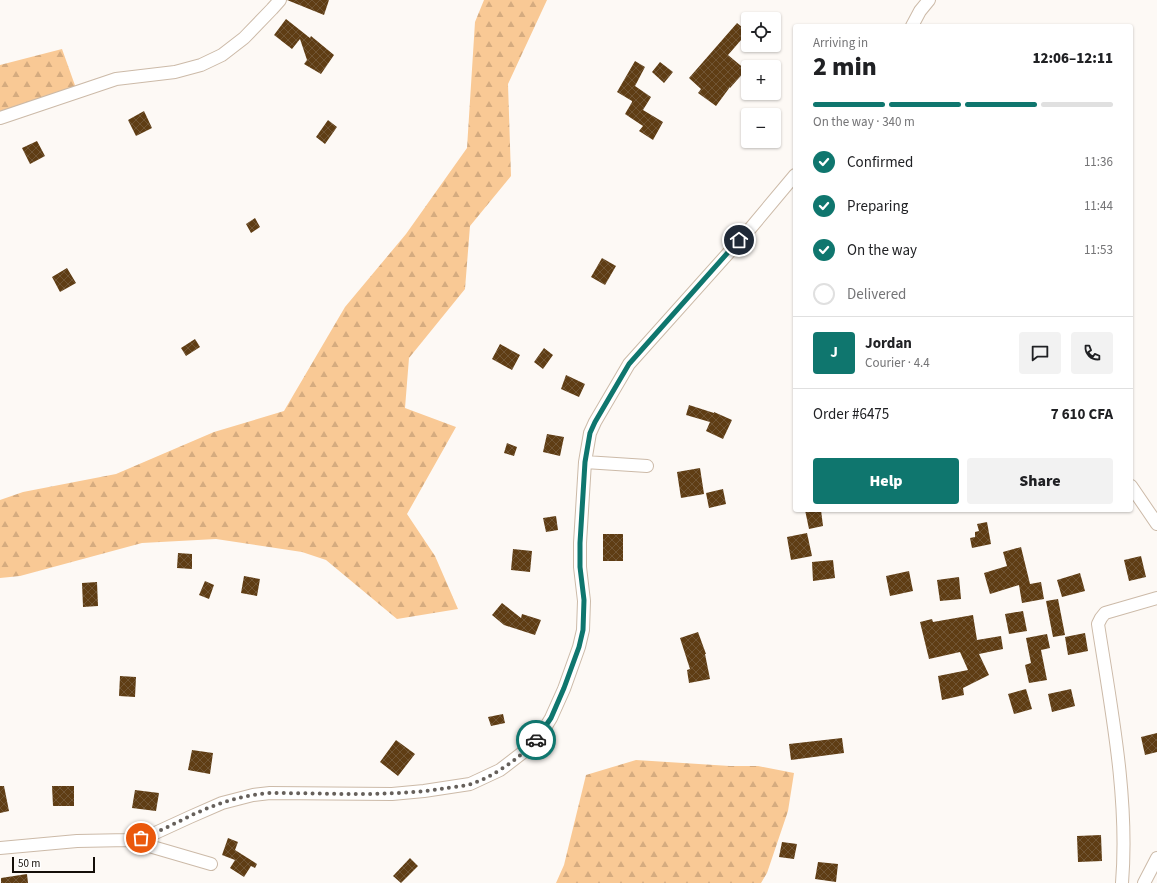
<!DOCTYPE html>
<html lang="en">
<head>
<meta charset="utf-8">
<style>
	body { margin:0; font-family:"Source Sans 3",sans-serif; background:#f2f2f2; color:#202124; height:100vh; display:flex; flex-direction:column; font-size:15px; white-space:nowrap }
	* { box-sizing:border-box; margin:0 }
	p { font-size:13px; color:#757577 }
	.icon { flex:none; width:22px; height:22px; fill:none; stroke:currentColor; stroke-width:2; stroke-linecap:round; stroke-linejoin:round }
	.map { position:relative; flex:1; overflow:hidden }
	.side { position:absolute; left:793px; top:24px; width:340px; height:488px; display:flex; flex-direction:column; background:#fff; border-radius:4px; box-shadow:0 1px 3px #0004 }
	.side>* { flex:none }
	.controls { position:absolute; left:741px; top:12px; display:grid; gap:8px }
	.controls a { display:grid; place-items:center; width:40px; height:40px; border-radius:4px; background:#fff; box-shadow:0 1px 3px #0004; font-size:20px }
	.scale { position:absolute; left:12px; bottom:10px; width:83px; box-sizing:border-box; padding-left:4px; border:2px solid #140e08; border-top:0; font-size:11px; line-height:14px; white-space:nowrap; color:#140e08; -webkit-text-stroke:3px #fff; paint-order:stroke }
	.pin { position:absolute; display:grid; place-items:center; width:34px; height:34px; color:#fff; margin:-17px; border:2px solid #fff; border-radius:50%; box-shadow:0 1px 4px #0007 }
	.courier { position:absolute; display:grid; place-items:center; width:40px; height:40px; margin:-20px; border:3px solid #0f766e; border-radius:50%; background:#fff; color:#222; box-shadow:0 1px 5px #0007 }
	.head em { font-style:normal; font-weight:800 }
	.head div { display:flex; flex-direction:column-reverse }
	.head { display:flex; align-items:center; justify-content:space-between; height:68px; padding:0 20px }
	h1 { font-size:26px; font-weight:800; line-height:30px }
	.bar { display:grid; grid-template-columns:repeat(4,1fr); gap:6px 4px; align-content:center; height:48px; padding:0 20px }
	.bar i { height:5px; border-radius:3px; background:#e0e0e0 }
	.bar .selected { background:#0f766e }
	.bar p { grid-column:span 4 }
	.line { display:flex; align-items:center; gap:10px; padding:0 20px; border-top:1px solid #e0e0e0 }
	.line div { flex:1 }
	.round { display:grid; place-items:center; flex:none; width:42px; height:42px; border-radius:4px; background:#f2f2f2 }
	ol { padding:0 20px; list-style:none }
	li { display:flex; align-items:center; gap:12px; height:44px }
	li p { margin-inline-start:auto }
	li .icon { padding:4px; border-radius:50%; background:#0f766e; color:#fff; stroke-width:4 }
	li:last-child { color:#757577 }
	li i { width:22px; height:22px; border:2px solid #e0e0e0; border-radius:50% }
	.primary-button { display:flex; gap:8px; margin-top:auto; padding:8px 20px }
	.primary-button a { flex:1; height:46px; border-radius:4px; background:#0f766e; color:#fff; font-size:16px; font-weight:800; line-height:46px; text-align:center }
	.primary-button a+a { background:#f2f2f2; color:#202124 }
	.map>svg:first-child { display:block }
</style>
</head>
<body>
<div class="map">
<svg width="1157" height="883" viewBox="0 0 1157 883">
	<defs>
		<pattern id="forest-firs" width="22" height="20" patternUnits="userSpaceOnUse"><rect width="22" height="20" fill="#f9c995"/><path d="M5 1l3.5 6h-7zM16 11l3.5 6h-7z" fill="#d5ab7f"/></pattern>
		<pattern id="building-cross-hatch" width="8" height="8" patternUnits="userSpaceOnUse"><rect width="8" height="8" fill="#5f3d14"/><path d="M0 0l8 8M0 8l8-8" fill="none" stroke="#715534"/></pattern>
	</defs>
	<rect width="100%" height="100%" fill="#fdf9f5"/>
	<path fill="url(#forest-firs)" d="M484,0H547L508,84L511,176L470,226L465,289L409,358L405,408L456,427L407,514L435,556L458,609L397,619L326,560L302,552L216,539L142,543L20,576L0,578V500L23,492L116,474L214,432L284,411L345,307L406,234L467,148L475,22Z
		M62,49L77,91L0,119V65Z
		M636,760L730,766H758L794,773L788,811L767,873L761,883H556L564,865L586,775Z"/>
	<path fill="url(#building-cross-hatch)" d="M287,0H329L324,15Z
		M286,19L310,38L311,36L334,55L321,74L304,64L307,60L300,39L292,49L274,35Z
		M737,23L748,32L728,55L746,70L730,88V87L716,106L698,93L701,89L689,78Z
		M635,61L645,67L635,86L651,97L643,110L663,122L653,140L639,131L643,126L625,114L632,102V101L617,92Z
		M660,62L673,72L664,83L652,72Z
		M144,111L152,128L136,136L128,120Z
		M328,120L337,127L325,144L316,137Z
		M37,141L45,156L30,164L22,148Z
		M255,218L260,227L251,233L246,224Z
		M602,258L616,266L605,285L591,277Z
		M67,268L76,283L60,292L52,277Z
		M195,339L200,347L186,356L181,348Z
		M500,344L520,355L512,370L492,359Z
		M544,348L553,355L543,369L534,362Z
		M566,375L585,384L579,397L561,389Z
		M689,405L714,413V412L732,420L723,439L706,431L710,422L686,415Z
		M547,434L564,437L560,456L543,452Z
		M507,443L517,447L514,456L504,453Z
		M700,468L704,494L681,498L677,472Z
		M723,489L726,504L709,508L706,493Z
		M805,510H821L823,526L809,529Z
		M556,516L558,530L546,532L543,518Z
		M987,522L991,544L972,548L970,538L975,537V532L979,531L977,524Z
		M807,533L812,556L791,560L787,537Z
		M603,534H623V561H603Z
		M1021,547L1030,584L1041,582L1044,599L1022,603L1019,585L990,594L984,573L1007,566L1003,552Z
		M513,549L532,551L530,572L511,570Z
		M178,553L192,554V569L177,568Z
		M1141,556L1146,577L1129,581L1124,560Z
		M833,560L835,578L813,581L812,562Z
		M909,571L913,591L890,596L886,576Z
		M1080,573L1085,591L1062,597L1057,580Z
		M244,576L260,579L257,596L241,593Z
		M959,577L961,599L940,601L937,580Z
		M205,581L214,585L209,599L199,595Z
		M97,582L98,606L83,607L82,583Z
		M1058,599L1065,635L1053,637L1046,601Z
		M502,603L521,618L522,614L541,620L535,635L504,625L492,615Z
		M1023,611L1027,631L1009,634L1005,614Z
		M973,615L977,640L1001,636L1003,649L979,654L989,675L963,688L964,695L942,700L938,676L968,670L960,652L929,659L920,622L932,619L933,622Z
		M698,632L706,654H705L710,679L689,683L687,670L690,669L680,638Z
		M1085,633L1088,651L1068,655L1065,637Z
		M1047,634L1050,648L1041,650L1047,680L1029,683L1025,665L1031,663L1026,638Z
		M120,676L136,677L135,697L119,696Z
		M1026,689L1032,709L1014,714L1008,694Z
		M1071,689L1075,706L1052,712L1048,694Z
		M503,714L505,723L491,726L488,717Z
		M1157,733V752L1145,755L1141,737Z
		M842,738L844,753L791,760L789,744Z
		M396,740L415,754L398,776L380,762Z
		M192,750L213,753L210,774L188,770Z
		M0,786H4L9,811L0,813Z
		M52,786H74V806H53Z
		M135,790L159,793L156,811L132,808Z
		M1101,835L1102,861L1078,862L1077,836Z
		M228,838L238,842L235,850L257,864L255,868L251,866L244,877L230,868L235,860L222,855Z
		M782,842L797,844L794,859L779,857Z
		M410,858L418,866L401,883L393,876Z
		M818,862L838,864L836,882L815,879Z
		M27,874L28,883H1V878Z"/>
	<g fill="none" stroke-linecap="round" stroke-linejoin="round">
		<defs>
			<path id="minor" d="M912,26L920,11L929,0
				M0,118L116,79L175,72L201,65L222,55L244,38L272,9L280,0
				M585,462L647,466
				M1131,486L1157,524
				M132,841L211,864
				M0,848L77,841L129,840L141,838L153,834L190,817L222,803L253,795L270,793L392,794L424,791L470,784L500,770L530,747L542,733L551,718L564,689L579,647L583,630L584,601L580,567V543L585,462L590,433L595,422L629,364L749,230L795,175
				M1122,883C1129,798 1111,708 1098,624L1101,618L1105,613L1157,598
				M1144,883L1157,858"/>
		</defs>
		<use href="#minor" stroke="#ccbaa8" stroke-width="14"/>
		<use href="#minor" stroke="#fff" stroke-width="12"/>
	</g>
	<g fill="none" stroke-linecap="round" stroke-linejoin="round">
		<path stroke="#66605b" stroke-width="4" stroke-dasharray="0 7.2" d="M141,838C158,832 174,824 190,816C215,804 242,795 270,793C327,793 384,797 441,789C450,787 461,787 471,784C493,777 520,758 536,740"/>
		<path stroke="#0f766e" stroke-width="5" d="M536,740L551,718L564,688L579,647L583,630L584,600L580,567V543L585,462L590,433L595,422L629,364L739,240"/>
	</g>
</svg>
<div class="controls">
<a><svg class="icon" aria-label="locate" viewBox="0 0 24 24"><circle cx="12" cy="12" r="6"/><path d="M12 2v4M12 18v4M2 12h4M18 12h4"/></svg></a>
<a>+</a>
<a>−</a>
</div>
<div class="scale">50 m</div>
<div class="pin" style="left:141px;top:838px;background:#ea580c"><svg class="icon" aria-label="bag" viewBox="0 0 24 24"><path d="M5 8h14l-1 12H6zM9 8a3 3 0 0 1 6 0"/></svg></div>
<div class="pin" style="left:739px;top:240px;background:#1f2937"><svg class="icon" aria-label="home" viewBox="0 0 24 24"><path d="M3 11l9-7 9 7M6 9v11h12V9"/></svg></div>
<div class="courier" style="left:536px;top:740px"><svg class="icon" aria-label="car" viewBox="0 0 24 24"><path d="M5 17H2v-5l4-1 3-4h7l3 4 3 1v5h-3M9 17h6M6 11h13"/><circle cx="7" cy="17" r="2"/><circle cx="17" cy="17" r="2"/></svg></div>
<section class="side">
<div class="head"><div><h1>2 min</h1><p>Arriving in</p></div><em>12:06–12:11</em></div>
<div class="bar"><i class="selected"></i><i class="selected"></i><i class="selected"></i><i></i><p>On the way · 340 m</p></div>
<ol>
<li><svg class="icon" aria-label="check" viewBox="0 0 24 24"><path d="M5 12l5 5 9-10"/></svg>Confirmed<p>11:36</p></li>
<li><svg class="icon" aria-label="check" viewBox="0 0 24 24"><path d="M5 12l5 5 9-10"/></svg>Preparing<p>11:44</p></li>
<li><svg class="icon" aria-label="check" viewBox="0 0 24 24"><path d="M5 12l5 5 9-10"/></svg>On the way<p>11:53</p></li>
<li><i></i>Delivered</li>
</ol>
<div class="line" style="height:72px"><b class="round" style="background:#0f766e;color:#fff">J</b><div><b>Jordan</b><p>Courier · 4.4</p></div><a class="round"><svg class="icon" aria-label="chat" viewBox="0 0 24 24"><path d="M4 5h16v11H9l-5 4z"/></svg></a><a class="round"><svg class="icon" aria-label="phone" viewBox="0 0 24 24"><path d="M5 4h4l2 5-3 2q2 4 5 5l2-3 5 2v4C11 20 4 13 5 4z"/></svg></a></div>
<div class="line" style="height:52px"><div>Order #6475</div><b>7 610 CFA</b></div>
<div class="primary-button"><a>Help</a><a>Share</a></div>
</section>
</div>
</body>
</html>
